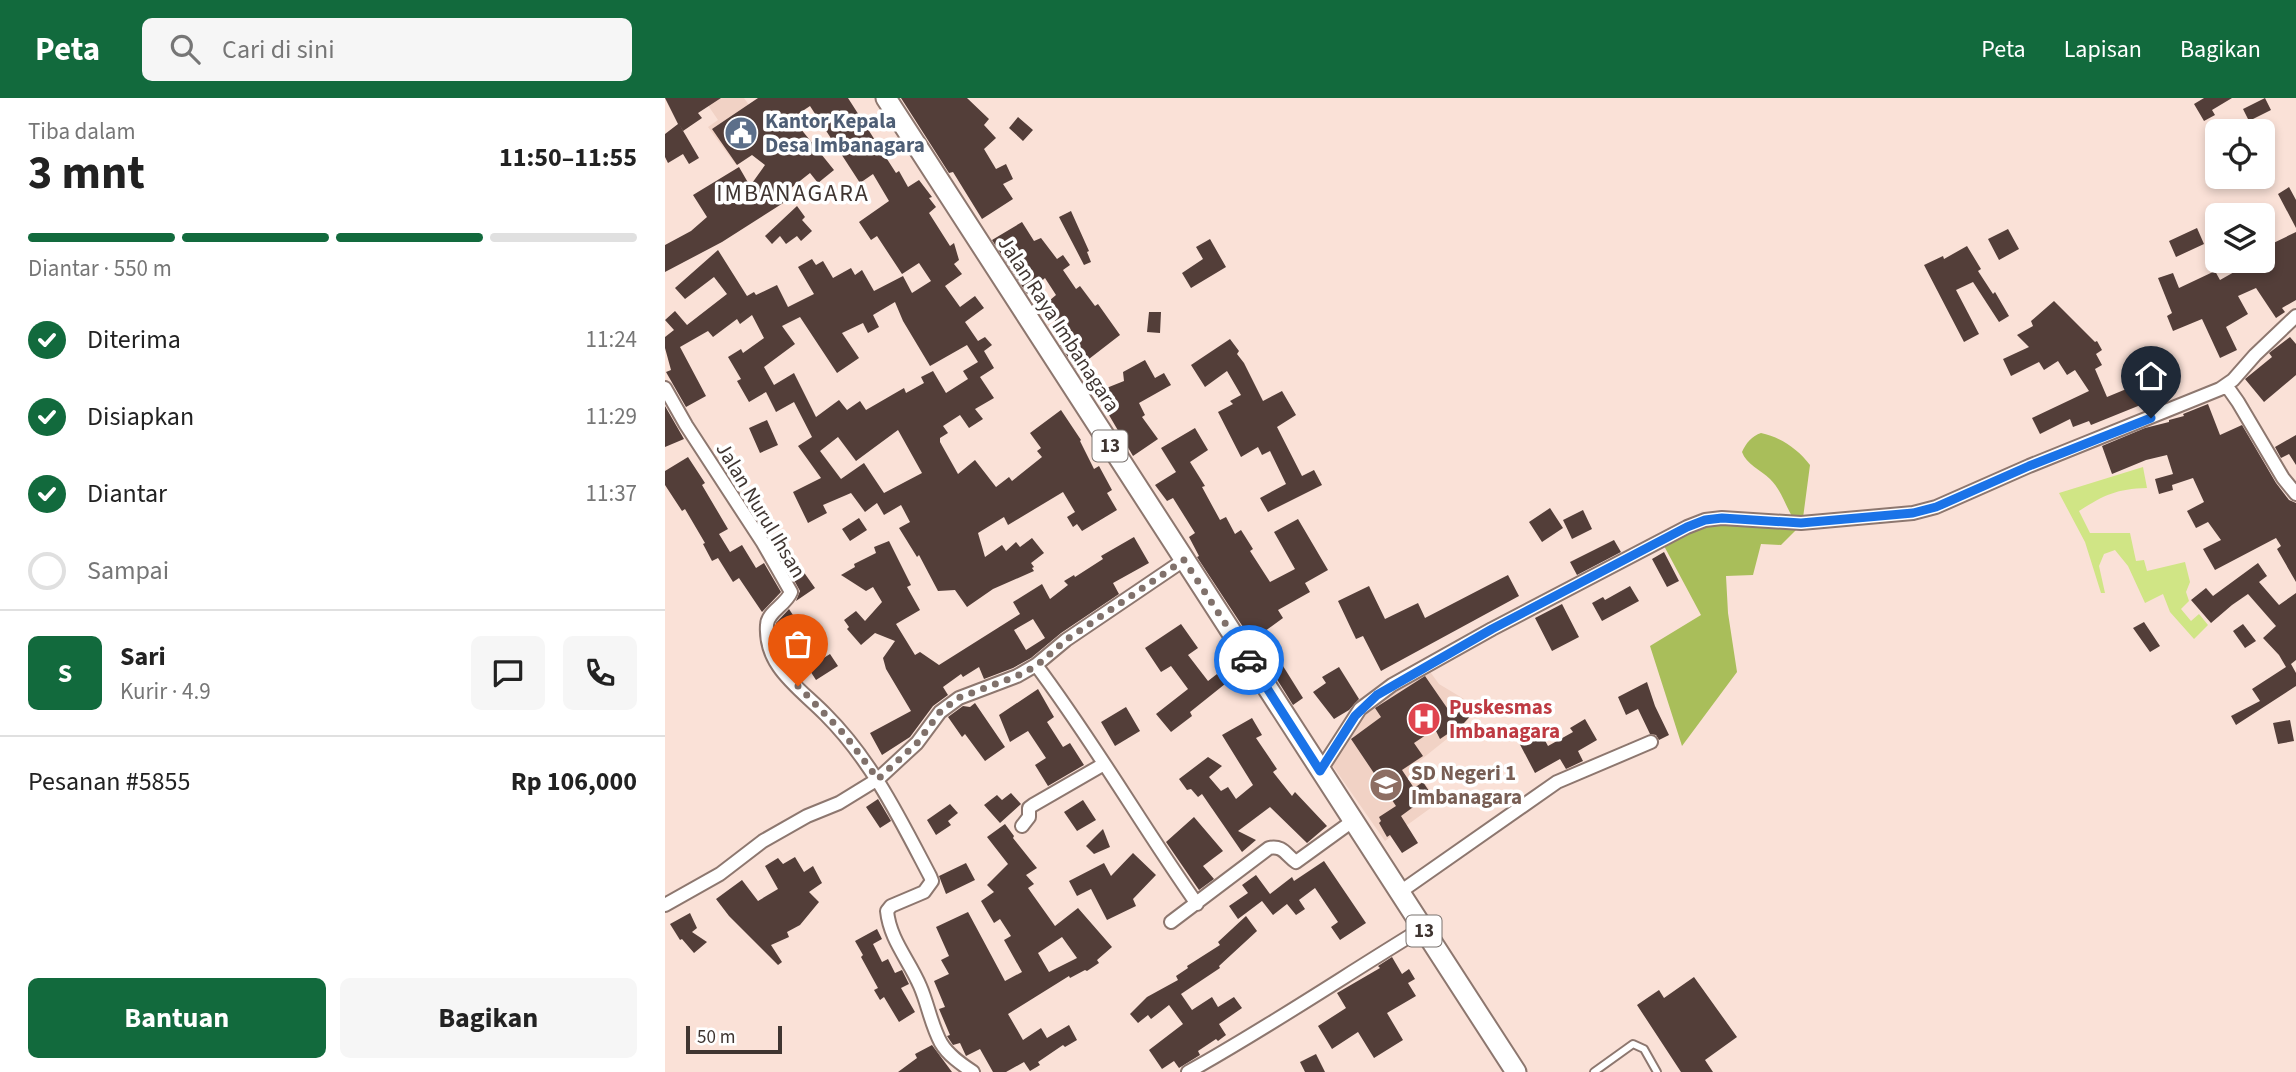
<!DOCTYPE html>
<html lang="id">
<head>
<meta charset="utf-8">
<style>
	body { margin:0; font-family:"Source Sans 3",sans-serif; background:#f6f6f6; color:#222; height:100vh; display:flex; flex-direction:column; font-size:26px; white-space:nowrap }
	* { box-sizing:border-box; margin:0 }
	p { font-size:23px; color:#767676 }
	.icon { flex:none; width:38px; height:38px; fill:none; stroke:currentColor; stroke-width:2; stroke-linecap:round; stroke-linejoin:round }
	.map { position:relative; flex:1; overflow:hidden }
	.details { display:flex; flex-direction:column; background:#fff; width:665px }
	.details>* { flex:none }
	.tools { position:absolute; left:1540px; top:21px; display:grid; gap:14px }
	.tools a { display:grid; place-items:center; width:70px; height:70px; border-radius:10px; background:#fff; box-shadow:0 4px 10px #0003; font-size:35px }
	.scale { position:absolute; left:21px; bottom:18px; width:96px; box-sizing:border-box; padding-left:7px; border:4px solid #3f3531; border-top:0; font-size:19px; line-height:24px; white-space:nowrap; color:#3f3531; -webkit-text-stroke:5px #fff; paint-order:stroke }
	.pin { position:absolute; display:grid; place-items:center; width:60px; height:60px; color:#fff; margin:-72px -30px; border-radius:50% 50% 50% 0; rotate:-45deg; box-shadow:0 0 7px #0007 }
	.pin .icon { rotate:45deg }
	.courier { position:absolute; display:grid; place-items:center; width:70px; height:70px; margin:-35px; border:5px solid #1a73e8; border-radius:50%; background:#fff; color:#222; box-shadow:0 2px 9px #0007 }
	.headline em { font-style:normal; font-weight:700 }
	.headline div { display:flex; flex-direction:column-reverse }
	.headline { display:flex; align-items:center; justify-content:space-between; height:119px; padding:0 28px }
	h1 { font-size:46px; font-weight:700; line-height:52px }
	.bar { display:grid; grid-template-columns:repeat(4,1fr); gap:10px 7px; align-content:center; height:84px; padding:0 28px }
	.bar i { height:9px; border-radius:5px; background:#e0e0e0 }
	.bar .selected { background:#126a3d }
	.bar p { grid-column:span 4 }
	.line { display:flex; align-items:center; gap:18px; padding:0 28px; border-top:2px solid #e0e0e0 }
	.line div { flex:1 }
	.round { display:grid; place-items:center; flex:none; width:74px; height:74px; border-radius:10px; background:#f6f6f6 }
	ol { padding:0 28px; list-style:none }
	li { display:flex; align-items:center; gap:21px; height:77px }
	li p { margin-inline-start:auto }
	li .icon { padding:7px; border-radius:50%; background:#126a3d; color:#fff; stroke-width:4 }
	li:last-child { color:#767676 }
	li i { width:38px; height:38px; border:4px solid #e0e0e0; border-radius:50% }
	.action { display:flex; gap:14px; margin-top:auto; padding:14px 28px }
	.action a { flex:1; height:80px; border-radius:10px; background:#126a3d; color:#fff; font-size:28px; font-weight:700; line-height:80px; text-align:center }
	.action a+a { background:#f6f6f6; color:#222 }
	header { display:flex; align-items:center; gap:42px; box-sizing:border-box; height:98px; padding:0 35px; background:#126a3d; color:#fff }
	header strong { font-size:33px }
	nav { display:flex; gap:38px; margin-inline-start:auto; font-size:24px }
	.search { width:490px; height:63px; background:#f6f6f6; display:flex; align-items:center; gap:18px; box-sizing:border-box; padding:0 24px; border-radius:10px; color:#767676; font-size:26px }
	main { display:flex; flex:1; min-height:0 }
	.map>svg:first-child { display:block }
</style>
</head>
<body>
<header>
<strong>Peta</strong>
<div class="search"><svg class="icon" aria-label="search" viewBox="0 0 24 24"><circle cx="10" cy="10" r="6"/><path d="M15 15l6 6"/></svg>Cari di sini</div>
<nav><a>Peta</a><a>Lapisan</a><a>Bagikan</a></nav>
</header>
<main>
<section class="details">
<div class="headline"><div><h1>3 mnt</h1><p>Tiba dalam</p></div><em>11:50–11:55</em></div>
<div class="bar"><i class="selected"></i><i class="selected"></i><i class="selected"></i><i></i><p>Diantar · 550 m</p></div>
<ol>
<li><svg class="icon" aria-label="check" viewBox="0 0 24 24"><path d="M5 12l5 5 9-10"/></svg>Diterima<p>11:24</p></li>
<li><svg class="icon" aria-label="check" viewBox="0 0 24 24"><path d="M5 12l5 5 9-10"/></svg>Disiapkan<p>11:29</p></li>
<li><svg class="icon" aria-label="check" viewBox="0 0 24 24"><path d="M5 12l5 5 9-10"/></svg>Diantar<p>11:37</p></li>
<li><i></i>Sampai</li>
</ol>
<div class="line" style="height:126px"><b class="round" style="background:#126a3d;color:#fff">S</b><div><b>Sari</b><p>Kurir · 4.9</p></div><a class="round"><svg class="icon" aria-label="chat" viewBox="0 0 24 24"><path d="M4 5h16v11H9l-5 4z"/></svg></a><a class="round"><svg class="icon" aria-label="phone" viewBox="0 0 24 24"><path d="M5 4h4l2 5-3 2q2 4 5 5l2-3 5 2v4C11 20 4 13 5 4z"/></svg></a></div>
<div class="line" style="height:91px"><div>Pesanan #5855</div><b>Rp 106,000</b></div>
<div class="action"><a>Bantuan</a><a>Bagikan</a></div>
</section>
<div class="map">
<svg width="1631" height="974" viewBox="0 0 1631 974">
	<rect width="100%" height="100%" fill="#fae1d7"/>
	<path fill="#f1d2c5" d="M38,0H79L108,41L71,67L43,29L53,22Z
		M763,571L774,586L814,610L793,632L747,669L774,704L720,743L665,664L696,615Z"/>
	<path fill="#d0e585" d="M1478,369L1482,390C1451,391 1439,397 1414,413L1425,435H1465L1471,463L1479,462L1482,473L1520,464L1525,484L1521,494L1524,503L1516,511L1526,523L1534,516L1543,527L1529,541L1505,514L1498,496L1480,505L1463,468L1450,452L1439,456L1434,468L1440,495H1436L1420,444L1394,395Z"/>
	<path fill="#a9be5a" d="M1096,335C1115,339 1133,351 1145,367L1138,420H1128C1120,407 1117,393 1105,381C1096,372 1081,366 1077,354C1081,345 1087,338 1096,335Z
		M1059,425L1132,431L1116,447L1096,446L1088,477L1061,478L1063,515L1072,574L1017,648L985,548L1036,517L998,446L1023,433Z"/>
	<path fill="#533e39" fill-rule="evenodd" d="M0,0H56L33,15L37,20L18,33L14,26L34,60L24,66L18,56L3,65L0,59V36L13,26Z
		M93,0H183L231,75L234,73L243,89L254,82L267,99L264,100L271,109L264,115L285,148L289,145L294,162L289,166L297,176L280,188L295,209L310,198L319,210L300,224L313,243L320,239L327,247L319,253L329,270L315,279L329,300L310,311L318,321L304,330L295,317L278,328L283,335L275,340V344L293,376L310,362L331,389L344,379L347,383L377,359L372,353L376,350L365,335L396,312L416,342L415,343L429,371L434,368L447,392L442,395L452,412L417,433L412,426L408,429L402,419L410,414L398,394L343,427L339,419L313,435L320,459L337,447L341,453L351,444L355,449L367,440L379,455L366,465L369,469L367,470L369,473L328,491L302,509L290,492L273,493L254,457L252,459L234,430L245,424L236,407L219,417L212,405L200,414L186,395L158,407L162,415L143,425L128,394L156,380L133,348L147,339L129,304L111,314L101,294L84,304L72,283L76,281L63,259L76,251L78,255L99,240L87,217L75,226L72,221L48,239L43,233L15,249L41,298L21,309L1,274L6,272L0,250V239L9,232L0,222L10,213L22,227L62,196L49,179L20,201L10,190L53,152L82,198L89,194L91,197L112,187L123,209L149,196L133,169L147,161L151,167L158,163L168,180L186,170L190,177L197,172L209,193L238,178L247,195L266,183L254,165L237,176L212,138L206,142L194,124L224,103L208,76L195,85L145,8L127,20L169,72L153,85L145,75L121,94L126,100L57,144L0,174V147L26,133L42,119L28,97L74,69L85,88L100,67L87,57L72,67L47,31ZM230,204L238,223L265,268L302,247L313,264L298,273L303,281L281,295L268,273L256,279L259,285L241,295L239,290L201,312L195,303L182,312L174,302L151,319L129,275L109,287L99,269L130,246L117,228L135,219L172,275L194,260L177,235L198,225L203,235L214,229L208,217ZM233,332L257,375L219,395L199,365L176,381L155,353L173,339L191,363Z
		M236,0H302L324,21L319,27L331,40L319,51L331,71L341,66L348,81L338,86L348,101L317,121L288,74L284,75Z
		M1539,0H1567L1547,12L1550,17L1539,23L1529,6Z
		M1600,0L1606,12L1584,23L1578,11Z
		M353,19L368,32L358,43L344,30Z
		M1624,89L1631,102V130L1613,96Z
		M132,108L140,119L137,122L147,133L136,143L132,138L121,146L115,138L107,146L100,138Z
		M406,113L424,153L422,154L426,164L419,167L394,119Z
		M357,124L369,143L376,140L392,161L398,157L405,167L398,172L411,191L415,188L430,208L433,206L455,237L411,271L395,247L401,243L393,232L396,230L378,208L391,197L380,180L362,196L327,142Z
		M1532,130L1539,146L1511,159L1504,143Z
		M1343,131L1354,151L1334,162L1323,141Z
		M1631,134V202L1617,210L1620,214L1611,220L1591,190L1573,198L1583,216L1561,229L1572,252L1555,260L1537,221L1508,233L1502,218L1507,215L1493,180L1508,175L1514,190L1550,173L1555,182L1578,169L1575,163H1598V150Z
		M545,141L561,169L526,190L517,175L538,161L531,149Z
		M1302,148L1316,171L1313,173L1328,196L1330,194L1344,218L1334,224L1308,184L1291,192L1314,236L1299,244L1259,167L1278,158L1279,161Z
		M1389,203L1430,244L1432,243L1437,252L1431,256L1437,267L1430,271L1442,299L1471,287L1468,280L1483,274L1491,291L1475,299L1478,306L1426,327L1424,323L1408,329L1405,321L1375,336L1367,320L1424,293L1410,272L1402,277L1393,263L1379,272L1374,264L1346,278L1338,261L1364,249L1352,237L1368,228L1366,223Z
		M484,214H496L495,235L482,234Z
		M1625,239L1631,246V277L1599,304L1580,281L1607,259L1604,255Z
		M565,241L574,253L572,256L579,265L598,303L617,293L631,317L612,329L637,378L649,372L657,387L603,414L595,400L621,386L605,353L597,357L593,349L576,359L553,314L568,306L565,303L576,297L562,273L540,289L526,267Z
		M480,262L490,280L499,275L506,287L474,305L480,317L477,319L493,341L468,358L441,312L440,313L429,296H427L421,282L432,276L439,291L459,283L458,274Z
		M1543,306L1555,337L1577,327L1611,385L1624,402L1631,405V484L1612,451L1616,448L1611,440L1550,472L1538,451L1556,442L1543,424L1531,430L1522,413L1539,404L1528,380L1507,387L1508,392L1494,396L1490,381L1508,376L1502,357L1481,362L1447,376L1437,348L1480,330L1504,324V322L1519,318L1518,316Z
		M0,308L19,341L0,349Z
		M102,322L113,347L95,355L84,330Z
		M530,330L543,352L525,364L540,388L537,389L555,422L561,419L570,436L576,432L588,451L585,453L605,484L630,471L609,434L633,421L663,472L640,485L645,494L613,512L618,520L589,541L578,529L532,459L534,458L524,439L530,435L508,400L502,403L490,387L511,374L496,350Z
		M1631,337V367L1624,356L1616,360L1610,349Z
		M23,359L40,385L37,387L63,431L54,436L65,454L77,447L91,470L99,465L116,494L97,514L74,480L68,484L53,460L47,463L38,446L40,445L20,411L17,413L0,387V373Z
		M885,410L898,430L877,444L864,424Z
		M918,412L927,431L907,441L898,422Z
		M194,420L202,432L185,443L177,431Z
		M469,439L484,465L448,485L454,496L396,535L366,560L348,570L319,581L314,569L298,579L296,576L278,589L283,597L268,608L245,639L217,657L205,635L246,613L221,571L218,560L230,543L210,535L196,547L182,531L184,529L179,522L191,513L200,523L217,504L208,489L201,493L176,477L190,469L189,466L211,455L209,449L224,443L246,487L242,489L255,512L231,526L250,557L255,554L274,567L355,516L348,504L377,486L385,501L403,487L399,483L409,477L410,479L438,461L436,458ZM368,521L380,540L361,552L349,532Z
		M949,442L956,454L912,477L905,464Z
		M999,454L1014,483L1002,489L987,461Z
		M1593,465L1602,478L1594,484L1614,507L1631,495V562L1626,566L1631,575V588L1571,627L1566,618L1595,603L1587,591L1621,569L1614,557L1598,540L1611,528L1583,496L1567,507L1546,525L1526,502L1541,490L1548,498Z
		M133,466L150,490L131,503L135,493L124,473Z
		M843,477L854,498L716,573L698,538L691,541L673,503L704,488L720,521L753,505L760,520Z
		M965,488L974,503L937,523L927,505L938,499L940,502Z
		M897,506L914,539L887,553L870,520Z
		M124,511L157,561L165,556L173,568L151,582L134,556L127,560L111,536V525Z
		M1479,524L1495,548L1485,554L1468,530Z
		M516,526L533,550L523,557L543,583L552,576L560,586L525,614L527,618L506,634L491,616L523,591L506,568L496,574L480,550Z
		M1578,526L1591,543L1580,550L1568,533Z
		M618,568L638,600L628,607L608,575Z
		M674,569L694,601L684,612L669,621L648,594L661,585L657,579Z
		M760,578L789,620L800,607L808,615L799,625L775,641L770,631L749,645L758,658L737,672L749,690L758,684L766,696L736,718L753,745L737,755L725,737L722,739L714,725L716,723L714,719L731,708L686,641L716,619L710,610Z
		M982,584L990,608L1004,637L994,642L991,637L985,636L973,611L961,617L953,599Z
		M373,591L389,619L382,624L398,649L405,645L419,667L383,688L370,667L381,660L363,633L345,644L334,617Z
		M310,605L340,649L320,663L300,636L297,639L283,619L298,608L305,609Z
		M461,609L475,633L450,648L436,624Z
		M587,620L597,637L591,640L612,671L608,674L627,698L630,694L662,728L642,745L605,709L573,733L591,742L577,754L537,696L533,699L526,691L522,692L514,681L543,659L557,668L544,679L556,693L563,689L571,701L588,687L557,637Z
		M920,621L932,642L913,653L918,663L901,671L895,661L870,675L850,637L871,626L883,648L908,634L905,630Z
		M1625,622L1629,643L1613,646L1608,625Z
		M346,695L356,706L335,725L319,707L332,697L337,702Z
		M213,701L226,723L215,730L201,709Z
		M418,702L431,722L412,733L399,714Z
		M285,706L293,715L283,723L286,727L271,737L262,722Z
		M529,719L558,753L538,768L549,781L534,792L501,744Z
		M340,726L349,738L348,740L372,770L361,777L369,786L363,790L390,828L413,810L447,849L432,862L434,865L422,873L420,872L405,880L404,878L343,916L358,942L376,930L382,940L404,927L412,942L400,949L398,947L373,964L375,967L365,973L359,964L341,974H328L315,951L301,958L295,945L288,947L282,938L285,937L274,911L280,909L269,883L284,876L276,862L284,858L271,829L303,814L340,883L357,874L339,842L346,838L335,821L329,825L316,803L329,794L322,787L343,766L322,739ZM397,839L412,860L384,874L373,855Z
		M438,731L445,749L429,756L421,748Z
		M468,755L491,777L468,801L471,808L442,822L426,791L412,798L404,783L439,765L446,778Z
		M130,759L139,774L148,768L157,785L144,794L154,804L135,827L122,834L124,839L106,847L117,864L113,867L64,818L51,801L77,782L93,803L113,791L100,768L113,760L118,766Z
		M659,763L701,825L675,842L666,829L673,824L650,790L634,802L640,811L631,817L622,806L608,817L597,803L573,821L564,808L583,795L577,787L591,777L605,796L627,779L629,783Z
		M301,765L310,782L281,796L274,778Z
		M25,815L32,830L27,834L42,844L29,855L17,841L15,842L5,826Z
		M581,818L592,833L554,868L555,870L516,896L527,912L547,899L553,909L569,899L577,910L554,926L561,937L553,943L551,941L533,953L535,957L514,970L509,963L497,971L484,952L518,926L504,907L486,921L483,917L473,925L465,916L482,899L513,882L511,878L523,870L522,868L555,847L553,844Z
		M212,831L217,841L208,846L217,864L223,861L230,875L237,872L244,886L236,890L250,914L234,924L219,899L215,902L209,892L213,890L196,859L198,857L190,843Z
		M727,859L737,876L744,871L750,881L743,885L751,898L722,915L738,942L709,960L693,934L667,951L653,928L681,910L672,895L715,870L713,868Z
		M1029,879L1072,939L1040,962L1048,974H1016L972,907L994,892L999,900Z
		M267,947L287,974H233L252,960L250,956Z
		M651,956L660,974H640L635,964Z"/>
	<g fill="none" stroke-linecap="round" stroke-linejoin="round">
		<defs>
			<path id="service" d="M929,974L968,946L979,951L992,974"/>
			<path id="minor" d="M1561,287L1573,304L1618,380L1631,396
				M0,290L21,327L98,445L126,494C121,507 102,514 102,527C99,569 136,591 161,617C207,663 235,721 265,778L267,783L259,794L226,808L222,813C225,842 244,862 255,888C263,906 266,927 276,945C283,957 296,966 308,974
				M371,567C429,644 477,728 532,806
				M655,673L695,611L727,587L827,531L1022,429L1040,422L1057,420L1136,425L1248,415L1271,409L1364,368L1555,291L1568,282L1590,257L1631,218
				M357,728L364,719V710L368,707L439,666
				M735,794L892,684L986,644
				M0,807L55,776L98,743L142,718L174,705L213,681L252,645L275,614L294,600L352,578L371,567L401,542L519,462
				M506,824L604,750C618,747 621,757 631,764L689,722
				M523,974C604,929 679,878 758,830"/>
			<path id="trunk" d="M221,0L851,974"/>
		</defs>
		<use href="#service" stroke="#8d776f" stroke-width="10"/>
		<use href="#minor" stroke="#8d776f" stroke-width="16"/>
		<use href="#trunk" stroke="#8d776f" stroke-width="23"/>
		<use href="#service" stroke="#fff" stroke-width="6"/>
		<use href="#minor" stroke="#fff" stroke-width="12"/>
		<use href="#trunk" stroke="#fff" stroke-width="19"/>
	</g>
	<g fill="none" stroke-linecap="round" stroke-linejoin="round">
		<path stroke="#80716b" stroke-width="7" stroke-dasharray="0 12.6" d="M133,588L180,637L213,681L252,645L275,614L293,600L352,578L371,568L401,542L519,462L584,562"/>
		<path stroke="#1a73e8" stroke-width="9" d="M584,562L655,673L690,618L712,597L827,531L1022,429L1040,422L1057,420L1136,425L1248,415L1271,409L1364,368L1486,320"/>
	</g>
	<defs>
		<symbol id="civic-disc" viewBox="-11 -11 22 22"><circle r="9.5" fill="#5c6f8a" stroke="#fff"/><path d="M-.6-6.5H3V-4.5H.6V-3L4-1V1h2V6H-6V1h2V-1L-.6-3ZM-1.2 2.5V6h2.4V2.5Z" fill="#fff"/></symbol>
		<symbol id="hospital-disc" viewBox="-11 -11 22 22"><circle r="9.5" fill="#e0444e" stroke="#fff"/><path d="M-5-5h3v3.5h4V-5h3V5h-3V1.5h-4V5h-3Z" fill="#fff"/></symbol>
		<symbol id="school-disc" viewBox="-11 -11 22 22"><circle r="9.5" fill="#8d6e63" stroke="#fff"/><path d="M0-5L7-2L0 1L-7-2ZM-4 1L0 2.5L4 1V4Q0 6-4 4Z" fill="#fff"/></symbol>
	</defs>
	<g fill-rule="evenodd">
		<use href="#civic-disc" x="57" y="16" width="38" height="38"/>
		<use href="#hospital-disc" x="740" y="602" width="38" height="38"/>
		<use href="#school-disc" x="702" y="668" width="38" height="38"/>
	</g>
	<g text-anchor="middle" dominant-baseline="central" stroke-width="7" stroke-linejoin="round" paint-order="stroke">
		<g fill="#fff" stroke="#79726f" stroke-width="2">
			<rect x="427.5" y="332.5" width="35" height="31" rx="5"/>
			<rect x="741.5" y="817.5" width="35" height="31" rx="5"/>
		</g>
		<g font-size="19" font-weight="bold" fill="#3f3531">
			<text x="445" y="348">13</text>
			<text x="759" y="833">13</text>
		</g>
		<g font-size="21" font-weight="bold" fill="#4e5e75" stroke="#fff" text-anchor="start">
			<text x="100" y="23">Kantor Kepala<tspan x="100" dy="24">Desa Imbanagara</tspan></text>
		</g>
		<g font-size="21" fill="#3f3531" stroke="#fff">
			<text transform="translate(394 226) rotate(57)">Jalan Raya Imbanagara</text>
			<text transform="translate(96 412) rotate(59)">Jalan Nurul Ihsan</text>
		</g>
		<g font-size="21" font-weight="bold" fill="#be3a42" stroke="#fff" text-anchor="start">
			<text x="784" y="609">Puskesmas<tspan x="784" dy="24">Imbanagara</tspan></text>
		</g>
		<g font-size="21" font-weight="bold" fill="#785e54" stroke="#fff" text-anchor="start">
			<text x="746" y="675">SD Negeri 1<tspan x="746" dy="24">Imbanagara</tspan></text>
		</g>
		<g font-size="24" letter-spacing="2" fill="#3f3531" stroke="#fff">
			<text x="128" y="95">IMBANAGARA</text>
		</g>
	</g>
</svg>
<div class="tools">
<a><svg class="icon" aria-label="locate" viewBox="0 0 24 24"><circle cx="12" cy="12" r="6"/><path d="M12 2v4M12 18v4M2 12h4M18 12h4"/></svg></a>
<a><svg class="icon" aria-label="layers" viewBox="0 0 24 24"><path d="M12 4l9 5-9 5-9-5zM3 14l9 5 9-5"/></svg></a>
</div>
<div class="scale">50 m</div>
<div class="pin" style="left:133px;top:588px;background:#ea580c"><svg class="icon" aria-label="bag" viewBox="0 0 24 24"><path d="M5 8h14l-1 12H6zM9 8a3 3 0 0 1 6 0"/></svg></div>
<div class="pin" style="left:1486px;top:320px;background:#1f2937"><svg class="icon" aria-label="home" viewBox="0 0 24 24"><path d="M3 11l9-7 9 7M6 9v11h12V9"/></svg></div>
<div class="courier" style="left:584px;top:562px"><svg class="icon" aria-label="car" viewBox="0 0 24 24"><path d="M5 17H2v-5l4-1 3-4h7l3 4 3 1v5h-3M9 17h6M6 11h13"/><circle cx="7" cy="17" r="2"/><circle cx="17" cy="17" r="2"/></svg></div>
</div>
</main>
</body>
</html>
